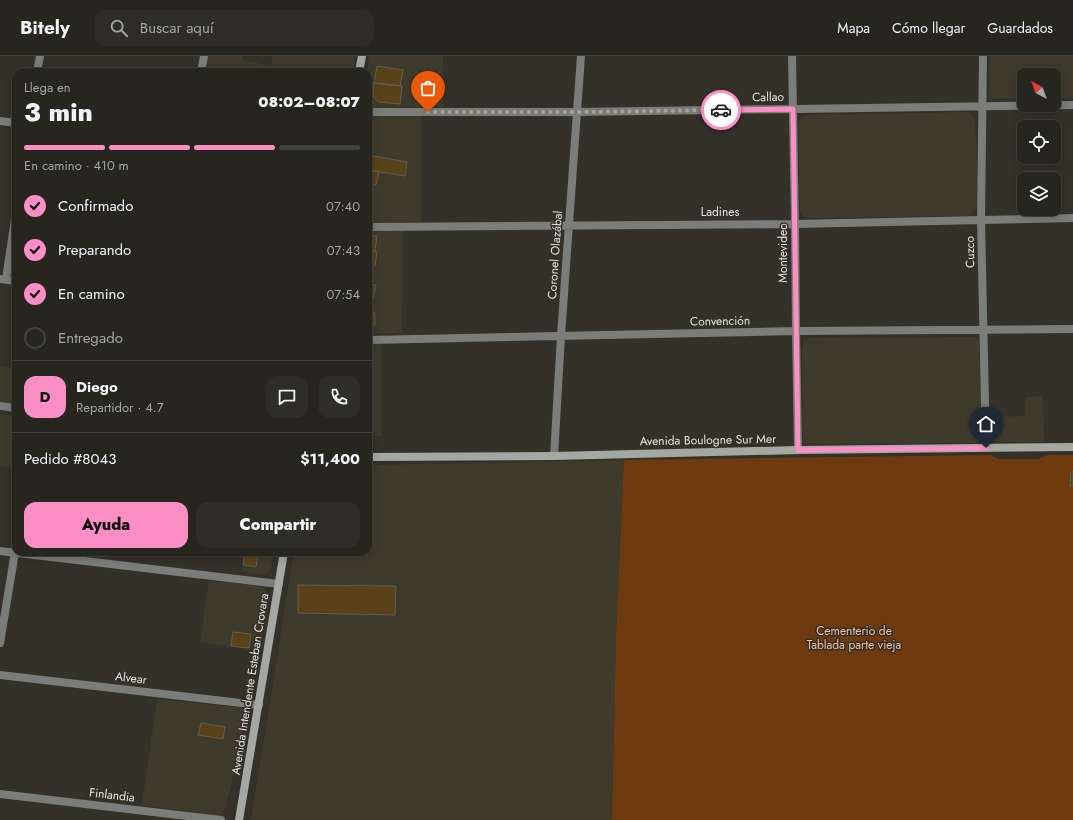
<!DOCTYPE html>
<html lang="es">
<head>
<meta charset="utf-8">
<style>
	body { margin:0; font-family:Jost,sans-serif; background:#2e2d27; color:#f1f3f6; height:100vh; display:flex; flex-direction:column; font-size:15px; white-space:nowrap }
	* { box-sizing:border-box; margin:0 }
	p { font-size:13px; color:#a4a5a4 }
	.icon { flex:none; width:22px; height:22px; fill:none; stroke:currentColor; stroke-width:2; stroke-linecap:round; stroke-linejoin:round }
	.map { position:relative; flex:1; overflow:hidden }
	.drawer { position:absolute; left:12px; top:12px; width:360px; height:488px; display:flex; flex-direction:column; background:#26251e; border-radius:12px; box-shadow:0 2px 10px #0003,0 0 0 1px #42423c }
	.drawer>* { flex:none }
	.needle { width:26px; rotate:319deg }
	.fabs { position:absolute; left:1017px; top:12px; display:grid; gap:8px }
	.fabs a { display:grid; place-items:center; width:44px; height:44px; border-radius:8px; background:#26251e; box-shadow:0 2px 10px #0003,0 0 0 1px #42423c; font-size:20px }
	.pin { position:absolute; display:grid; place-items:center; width:34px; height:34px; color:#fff; margin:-41px -17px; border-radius:50% 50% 50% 0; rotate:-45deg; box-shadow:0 0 4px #0007 }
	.pin .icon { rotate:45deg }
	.courier { position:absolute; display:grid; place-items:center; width:40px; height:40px; margin:-20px; border:3px solid #fb8fc5; border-radius:50%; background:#fff; color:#222; box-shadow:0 1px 5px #0007 }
	.overview em { font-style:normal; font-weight:800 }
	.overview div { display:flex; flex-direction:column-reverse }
	.overview { display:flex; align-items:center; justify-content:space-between; height:68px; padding:0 12px }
	h1 { font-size:26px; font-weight:800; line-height:30px }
	.bar { display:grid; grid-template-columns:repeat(4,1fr); gap:6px 4px; align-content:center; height:48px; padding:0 12px }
	.bar i { height:5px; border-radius:3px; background:#42423c }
	.bar .selected { background:#fb8fc5 }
	.bar p { grid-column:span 4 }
	.line { display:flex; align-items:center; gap:10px; padding:0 12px; border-top:1px solid #42423c }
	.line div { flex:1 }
	.round { display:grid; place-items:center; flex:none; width:42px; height:42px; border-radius:12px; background:#2e2d27 }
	ol { padding:0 12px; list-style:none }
	li { display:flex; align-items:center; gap:12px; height:44px }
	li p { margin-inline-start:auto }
	li .icon { padding:4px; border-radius:50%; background:#fb8fc5; color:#111; stroke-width:4 }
	li:last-child { color:#a4a5a4 }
	li i { width:22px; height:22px; border:2px solid #42423c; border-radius:50% }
	.button { display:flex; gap:8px; margin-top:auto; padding:8px 12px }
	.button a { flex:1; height:46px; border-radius:12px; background:#fb8fc5; color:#111; font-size:16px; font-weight:800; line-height:46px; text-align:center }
	.button a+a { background:#2e2d27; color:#f1f3f6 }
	header { display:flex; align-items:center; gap:24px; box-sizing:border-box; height:56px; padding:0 20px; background:#26251e; border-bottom:1px solid #42423c }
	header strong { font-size:19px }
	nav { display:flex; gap:22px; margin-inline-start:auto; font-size:14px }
	.search { width:280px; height:36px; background:#2e2d27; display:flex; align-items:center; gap:10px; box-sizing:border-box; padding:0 14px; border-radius:12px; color:#a4a5a4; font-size:15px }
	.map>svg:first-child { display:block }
</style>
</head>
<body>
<header>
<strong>Bitely</strong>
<div class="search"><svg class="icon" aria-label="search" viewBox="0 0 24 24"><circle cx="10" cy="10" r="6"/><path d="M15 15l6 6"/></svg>Buscar aquí</div>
<nav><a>Mapa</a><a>Cómo llegar</a><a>Guardados</a></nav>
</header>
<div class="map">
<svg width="1073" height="764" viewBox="0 0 1073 764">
	<rect width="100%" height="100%" fill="#333128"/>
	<path fill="#3e3b2d" d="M208,0H243V4L271,10L272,0H355L352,16H206Z
		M369,0H443L444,51L372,52L368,50V16H367Z
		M989,0H1073V42H1054V19H1024V42H989Z
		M967,56L971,58L974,62L975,66L979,149L974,156L967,160L810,162L804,161L800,155L798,66L801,61L805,59Z
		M376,60H421V166L368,167V65Z
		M403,172L402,277L368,278V174Z
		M974,281L978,283L979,287L983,379L980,384L975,387L809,388L804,387L803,382L802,291L804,286L809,282Z
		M381,288V380L368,381V289Z
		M0,310L16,312V348L0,346Z
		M1043,340L1044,386H999L995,385L992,381L990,376V361L1025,360V341Z
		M0,358L16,360V412L0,410Z
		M624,404L616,581L612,764H251L294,496H368V409Z
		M245,496H274L271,512L268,516L263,519L242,516Z
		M209,525L258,529L264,532L267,536V540L258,594L200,586Z
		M157,643L243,652L246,654L248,659L225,754L222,758L218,760L142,749Z"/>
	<path fill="#6e3b10" d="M991,399L998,403H1038L1045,400L1049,399H1073V764H612L616,581L624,404Z"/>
	<path fill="#5a4218" stroke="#635d54" d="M377,10L403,14L400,30L374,27Z
		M374,27L402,30L400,48L378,46L373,40Z
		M368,99L407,106L405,120L368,114Z
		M368,114L379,116L376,129L368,128Z
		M368,180H377L375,195H368Z
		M368,195L377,196L375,210H368Z
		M368,227L376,229L373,242L368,241Z
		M368,256L375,257V269H368Z
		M1073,415V430H1070L1071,416Z
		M245,496L259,497L256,511L243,509Z
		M298,529L396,530L395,559L298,557Z
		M233,576L251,578L249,592L231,590Z
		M201,667L225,671L223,683L198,679Z"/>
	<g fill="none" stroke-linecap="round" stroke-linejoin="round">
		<path stroke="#7b7d78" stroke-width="8" d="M792,0L795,168L796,275L798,394
			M983,0L981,165L986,391
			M37,16L40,0
			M201,16L204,0
			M368,56H577L1073,49
			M0,65L16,67
			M368,171L795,168L1073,162
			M0,223L16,225
			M6,223L16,156
			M368,284L796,275L1073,273
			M554,400L561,280L581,0
			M0,587L16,490
			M0,619L259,649
			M0,738L221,764"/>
		<path stroke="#7b7d78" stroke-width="8" d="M0,350L16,352
			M0,495L279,528"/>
		<path stroke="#a5a8a0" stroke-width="8" d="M359,16L362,0
			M368,401L554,400L798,394L1073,391
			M239,764L284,496"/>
	</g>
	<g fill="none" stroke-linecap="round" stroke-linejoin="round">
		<path stroke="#a7a59e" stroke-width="4" stroke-dasharray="0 7.2" d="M428,56H577L721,54"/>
		<path stroke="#fb8fc5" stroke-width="5" d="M721,54L793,53L798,394L986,392"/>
	</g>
	<g text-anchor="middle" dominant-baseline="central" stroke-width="3" stroke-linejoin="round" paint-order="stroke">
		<g font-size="12" fill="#e5e4de" stroke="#333128">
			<text transform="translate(768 41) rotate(-1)">Callao</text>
			<text x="720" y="156">Ladines</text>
			<text transform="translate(970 196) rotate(-91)">Cuzco</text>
			<text transform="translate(783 197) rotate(-90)">Montevideo</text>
			<text transform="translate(555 199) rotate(-86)">Coronel Olazábal</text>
			<text transform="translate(720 265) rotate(-1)">Convención</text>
			<text transform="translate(708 384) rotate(-1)">Avenida Boulogne Sur Mer</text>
			<text transform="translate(131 622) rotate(7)">Alvear</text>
			<text transform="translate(250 628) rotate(-81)">Avenida Intendente Esteban Crovara</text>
			<text transform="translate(112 739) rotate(7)">Finlandia</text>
		</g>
		<g font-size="12" fill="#f6bd96" stroke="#333128">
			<text x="854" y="575">Cementerio de<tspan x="854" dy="14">Tablada parte vieja</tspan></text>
		</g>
	</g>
</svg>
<div class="fabs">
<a><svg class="needle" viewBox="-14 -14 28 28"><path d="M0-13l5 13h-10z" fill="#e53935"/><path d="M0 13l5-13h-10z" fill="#a4a5a4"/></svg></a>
<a><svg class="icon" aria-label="locate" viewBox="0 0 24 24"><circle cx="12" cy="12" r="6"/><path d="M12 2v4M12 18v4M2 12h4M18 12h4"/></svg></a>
<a><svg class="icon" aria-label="layers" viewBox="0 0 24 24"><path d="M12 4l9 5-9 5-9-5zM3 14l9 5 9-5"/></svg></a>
</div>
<div class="pin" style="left:428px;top:56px;background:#ea580c"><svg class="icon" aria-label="bag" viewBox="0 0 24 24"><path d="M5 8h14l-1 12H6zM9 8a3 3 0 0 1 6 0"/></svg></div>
<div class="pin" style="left:986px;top:392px;background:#1f2937"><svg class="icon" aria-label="home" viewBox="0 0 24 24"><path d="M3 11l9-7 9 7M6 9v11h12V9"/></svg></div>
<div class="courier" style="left:721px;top:54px"><svg class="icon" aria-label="car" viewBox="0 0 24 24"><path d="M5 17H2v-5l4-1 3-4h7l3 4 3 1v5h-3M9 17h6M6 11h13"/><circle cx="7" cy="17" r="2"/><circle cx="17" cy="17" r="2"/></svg></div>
<section class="drawer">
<div class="overview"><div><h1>3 min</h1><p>Llega en</p></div><em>08:02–08:07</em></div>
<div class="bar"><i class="selected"></i><i class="selected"></i><i class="selected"></i><i></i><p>En camino · 410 m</p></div>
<ol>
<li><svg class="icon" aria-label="check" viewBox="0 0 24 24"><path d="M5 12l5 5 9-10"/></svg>Confirmado<p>07:40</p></li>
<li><svg class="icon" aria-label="check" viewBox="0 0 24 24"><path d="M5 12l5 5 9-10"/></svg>Preparando<p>07:43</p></li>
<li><svg class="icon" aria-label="check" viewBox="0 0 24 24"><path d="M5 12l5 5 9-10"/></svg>En camino<p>07:54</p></li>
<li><i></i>Entregado</li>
</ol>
<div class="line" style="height:72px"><b class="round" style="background:#fb8fc5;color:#111">D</b><div><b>Diego</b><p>Repartidor · 4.7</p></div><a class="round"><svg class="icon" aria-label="chat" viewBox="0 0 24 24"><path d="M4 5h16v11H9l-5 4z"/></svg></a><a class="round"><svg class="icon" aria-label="phone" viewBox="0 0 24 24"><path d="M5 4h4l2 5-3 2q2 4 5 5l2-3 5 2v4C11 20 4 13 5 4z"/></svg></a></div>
<div class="line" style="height:52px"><div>Pedido #8043</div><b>$11,400</b></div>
<div class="button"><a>Ayuda</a><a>Compartir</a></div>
</section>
</div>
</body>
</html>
